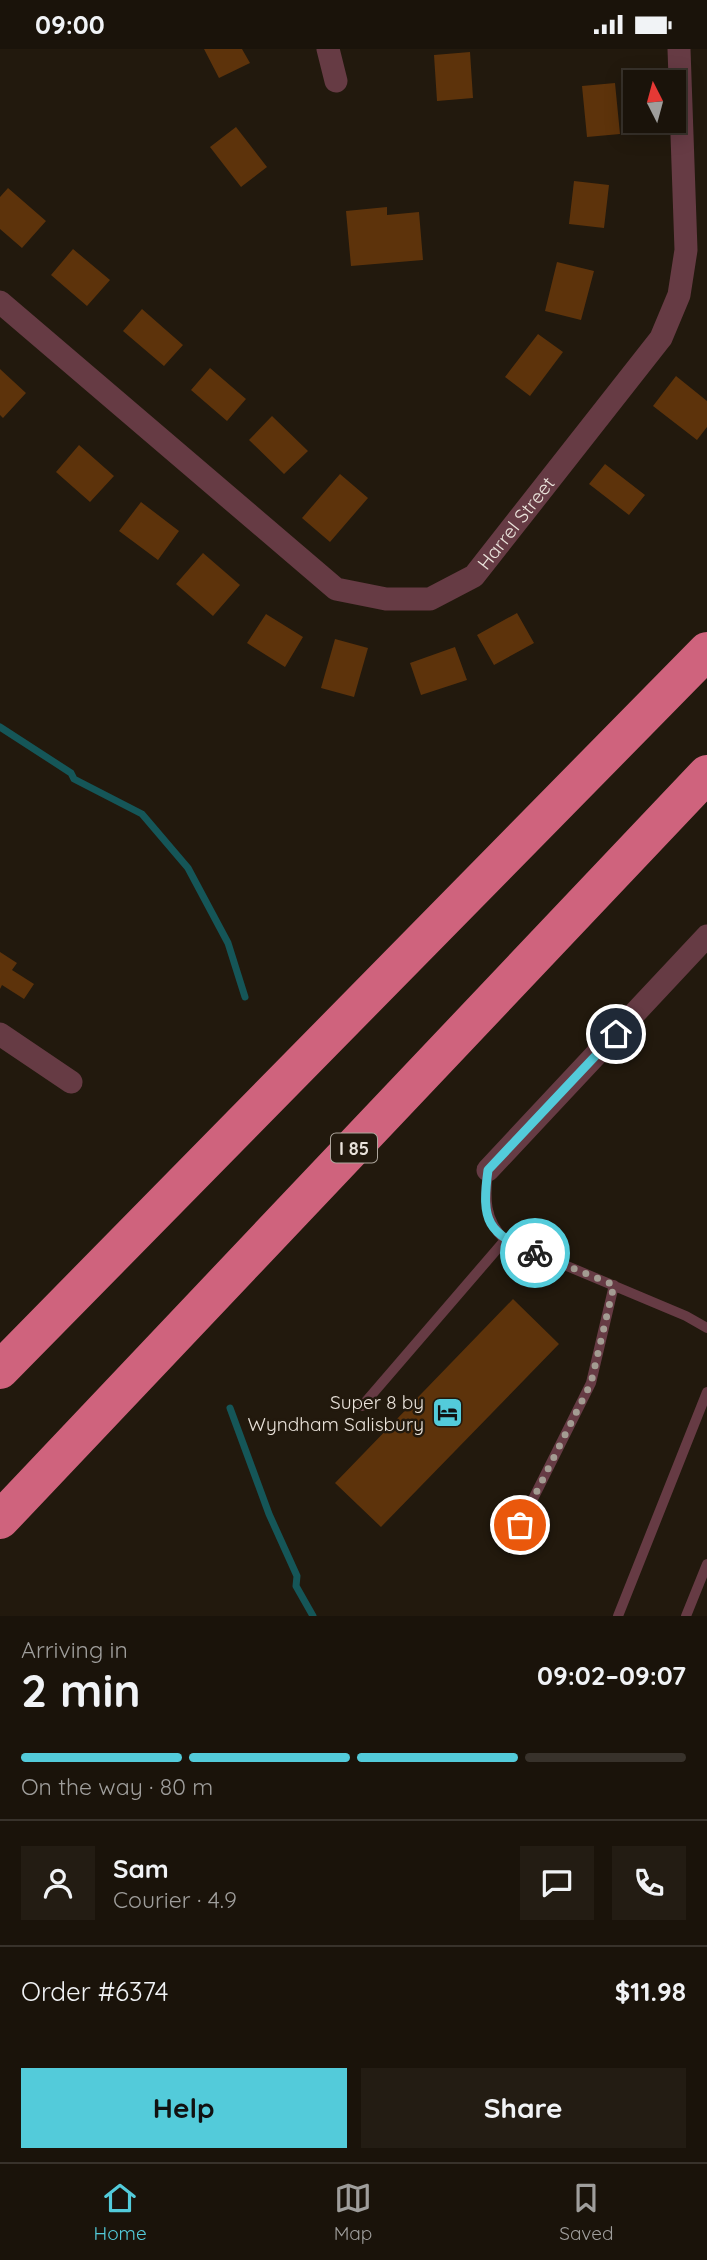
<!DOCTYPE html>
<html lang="en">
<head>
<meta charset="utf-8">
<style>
	body { margin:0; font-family:Quicksand,sans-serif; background:#231c13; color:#f1f3f6; height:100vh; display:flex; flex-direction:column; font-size:26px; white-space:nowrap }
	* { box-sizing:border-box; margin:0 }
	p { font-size:23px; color:#9f9e9c }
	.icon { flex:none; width:38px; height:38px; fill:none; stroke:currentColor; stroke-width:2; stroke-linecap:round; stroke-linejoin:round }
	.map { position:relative; height:1567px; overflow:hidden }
	.sheet { display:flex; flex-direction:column; background:#1a130a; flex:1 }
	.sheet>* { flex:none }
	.needle { width:46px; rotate:354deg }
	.controls { position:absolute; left:623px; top:21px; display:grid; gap:14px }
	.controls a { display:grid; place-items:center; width:63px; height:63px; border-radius:0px; background:#1a130a; box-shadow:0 4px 18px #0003,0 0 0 2px #38322b; font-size:35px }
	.pin { position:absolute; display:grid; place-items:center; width:60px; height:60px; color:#fff; margin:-30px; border:4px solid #fff; border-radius:50%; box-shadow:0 2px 7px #0007 }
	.courier { position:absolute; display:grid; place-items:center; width:70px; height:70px; margin:-35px; border:5px solid #53cbda; border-radius:50%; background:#fff; color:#222; box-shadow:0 2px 9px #0007 }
	.summary em { font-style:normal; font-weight:700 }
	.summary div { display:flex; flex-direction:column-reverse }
	.summary { display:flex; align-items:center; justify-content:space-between; height:119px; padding:0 21px }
	h1 { font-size:46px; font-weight:700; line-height:52px }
	.bar { display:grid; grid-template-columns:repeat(4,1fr); gap:10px 7px; align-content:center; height:84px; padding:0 21px }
	.bar i { height:9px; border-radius:5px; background:#38322b }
	.bar .on { background:#53cbda }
	.bar p { grid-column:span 4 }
	.line { display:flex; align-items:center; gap:18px; padding:0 21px; border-top:2px solid #38322b }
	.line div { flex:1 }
	.round { display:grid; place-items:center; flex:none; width:74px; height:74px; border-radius:0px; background:#231c13 }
	.primary-button { display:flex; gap:14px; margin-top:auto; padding:14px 21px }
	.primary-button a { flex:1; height:80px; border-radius:0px; background:#53cbda; color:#111; font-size:28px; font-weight:700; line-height:80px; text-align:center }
	.primary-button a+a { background:#231c13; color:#f1f3f6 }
	.status { display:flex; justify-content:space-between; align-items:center; height:49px; padding:0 35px; background:#1a130a; direction:ltr }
	.status svg { height:19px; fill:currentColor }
	.menu { display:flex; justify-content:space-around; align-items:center; height:98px; border-top:2px solid #38322b; background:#1a130a; font-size:19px; color:#9f9e9c }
	.menu a { display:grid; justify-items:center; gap:4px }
	.menu .on { color:#53cbda }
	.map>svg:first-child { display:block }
</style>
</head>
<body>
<div class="status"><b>09:00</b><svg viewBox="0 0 49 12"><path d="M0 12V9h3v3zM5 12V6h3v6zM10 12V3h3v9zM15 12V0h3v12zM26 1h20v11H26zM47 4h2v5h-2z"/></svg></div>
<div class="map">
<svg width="707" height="1567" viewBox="0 0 707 1567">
	<rect width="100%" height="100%" fill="#22190d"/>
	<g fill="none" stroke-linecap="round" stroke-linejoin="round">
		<path stroke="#155658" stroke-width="7" d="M0,678L71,724L74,730L142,765L188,819L228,894L245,948
			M230,1359L269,1465L297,1527L296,1537L313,1567"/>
	</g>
	<path fill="#5d330b" d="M204,0H242L250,14L219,29Z
		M470,3L473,49L437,52L434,6Z
		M615,34L620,85L587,88L582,37Z
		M236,78L267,118L241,138L210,98Z
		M574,132L609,136L604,179L569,175Z
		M8,139L46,172L22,199L0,180V148Z
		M387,158V166L419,163L423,211L351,217L346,162Z
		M73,200L110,231L87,257L51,226Z
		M557,213L594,222L581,271L545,262Z
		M142,260L183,296L164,317L123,282Z
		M538,285L563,303L530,347L505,328Z
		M210,319L246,350L227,372L191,341Z
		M0,320L26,344L3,369L0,366Z
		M676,327L707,352V378L697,391L653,357Z
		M272,367L308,402L284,425L249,391Z
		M79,396L114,427L90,453L56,423Z
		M605,415L645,446L629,466L589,435Z
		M340,425L368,449L330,493L302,469Z
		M141,453L179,482L158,511L119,482Z
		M203,504L240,536L213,567L176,535Z
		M517,564L534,594L494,616L477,586Z
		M266,565L303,588L285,618L247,594Z
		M335,590L368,599L354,648L321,639Z
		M455,598L467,631L421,646L410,614Z
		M0,903L17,914L12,921L34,935L24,950L2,936L0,940Z
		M513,1250L559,1295L381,1478L335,1434Z"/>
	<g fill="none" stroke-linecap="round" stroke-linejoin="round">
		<path stroke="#663b44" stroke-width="10" d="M488,1121C485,1148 484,1171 505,1191L686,1267L707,1279
			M362,1357L505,1191
			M520,1476L591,1334L614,1236
			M618,1567L707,1343
			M686,1567L707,1515"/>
		<g stroke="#663b44" stroke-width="23">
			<path d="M328,0L336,32"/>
			<path id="s1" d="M0,253L336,540L386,550H430L474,527L661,289L679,246L686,201L679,0"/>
			<path d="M0,985L71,1033"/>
			<path d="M488,1121L707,887"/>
		</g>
		<path stroke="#cf637d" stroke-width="38" d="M0,1321L707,602
			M0,1471L707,725"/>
	</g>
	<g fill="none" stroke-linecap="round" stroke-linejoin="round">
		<path stroke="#a39c92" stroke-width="7" stroke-dasharray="0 12.6" d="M520,1476L591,1334L614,1236L535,1204"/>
		<path stroke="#53cbda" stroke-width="9" d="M535,1204C487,1184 481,1173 488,1121L616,985"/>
	</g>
	<defs>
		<symbol id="hotel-square" viewBox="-11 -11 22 22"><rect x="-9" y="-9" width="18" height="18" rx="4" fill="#53cbda" stroke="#22190d"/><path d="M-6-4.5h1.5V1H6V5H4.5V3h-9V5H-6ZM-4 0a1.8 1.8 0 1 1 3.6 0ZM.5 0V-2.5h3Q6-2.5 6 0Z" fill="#111"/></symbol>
	</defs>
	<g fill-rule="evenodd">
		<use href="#hotel-square" x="430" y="1346" width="35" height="35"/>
	</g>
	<g text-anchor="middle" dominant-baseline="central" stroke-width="5" stroke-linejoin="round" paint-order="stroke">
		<rect fill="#22190d" stroke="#ada69c" stroke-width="2" x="331" y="1084.5" width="46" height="29" rx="5"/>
		<g font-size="18" font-weight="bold" fill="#e9e2da">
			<text x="354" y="1099">I 85</text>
		</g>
		<g font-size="19" fill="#e9e2da" stroke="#22190d">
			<text stroke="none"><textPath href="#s1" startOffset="654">Harrel Street</textPath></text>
		</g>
		<g font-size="19" fill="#e9e2da" stroke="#22190d" text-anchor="end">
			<text x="424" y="1353">Super 8 by<tspan x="424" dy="22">Wyndham Salisbury</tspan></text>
		</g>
	</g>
</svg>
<div class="controls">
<a><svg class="needle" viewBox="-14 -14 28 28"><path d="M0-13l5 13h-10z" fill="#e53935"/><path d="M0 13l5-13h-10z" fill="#9f9e9c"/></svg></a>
</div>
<div class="pin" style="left:520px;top:1476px;background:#ea580c"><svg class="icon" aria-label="bag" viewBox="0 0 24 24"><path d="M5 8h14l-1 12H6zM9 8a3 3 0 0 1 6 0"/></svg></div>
<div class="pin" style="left:616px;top:985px;background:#1f2937"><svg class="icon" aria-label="home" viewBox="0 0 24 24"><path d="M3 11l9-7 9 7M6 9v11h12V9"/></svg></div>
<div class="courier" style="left:535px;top:1204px"><svg class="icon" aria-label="bike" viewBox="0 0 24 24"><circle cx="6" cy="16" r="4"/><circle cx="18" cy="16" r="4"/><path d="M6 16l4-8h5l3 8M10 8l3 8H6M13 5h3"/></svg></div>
</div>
<section class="sheet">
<div class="summary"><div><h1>2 min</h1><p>Arriving in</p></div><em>09:02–09:07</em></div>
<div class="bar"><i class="on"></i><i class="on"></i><i class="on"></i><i></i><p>On the way · 80 m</p></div>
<div class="line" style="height:126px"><a class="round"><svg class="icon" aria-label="person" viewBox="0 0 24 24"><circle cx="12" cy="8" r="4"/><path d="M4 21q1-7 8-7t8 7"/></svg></a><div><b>Sam</b><p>Courier · 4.9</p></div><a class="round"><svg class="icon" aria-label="chat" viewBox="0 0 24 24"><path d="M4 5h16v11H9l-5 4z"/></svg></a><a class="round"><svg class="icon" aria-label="phone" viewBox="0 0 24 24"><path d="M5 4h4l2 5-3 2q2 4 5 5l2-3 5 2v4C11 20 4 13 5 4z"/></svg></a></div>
<div class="line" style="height:91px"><div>Order #6374</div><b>$11.98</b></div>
<div class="primary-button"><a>Help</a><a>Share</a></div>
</section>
<nav class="menu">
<a class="on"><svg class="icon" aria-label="home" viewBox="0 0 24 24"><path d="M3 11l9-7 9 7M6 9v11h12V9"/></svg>Home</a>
<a><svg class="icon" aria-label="map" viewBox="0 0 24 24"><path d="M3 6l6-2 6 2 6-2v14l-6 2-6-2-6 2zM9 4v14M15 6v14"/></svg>Map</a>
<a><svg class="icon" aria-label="saved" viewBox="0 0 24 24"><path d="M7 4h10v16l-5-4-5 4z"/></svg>Saved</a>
</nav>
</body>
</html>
